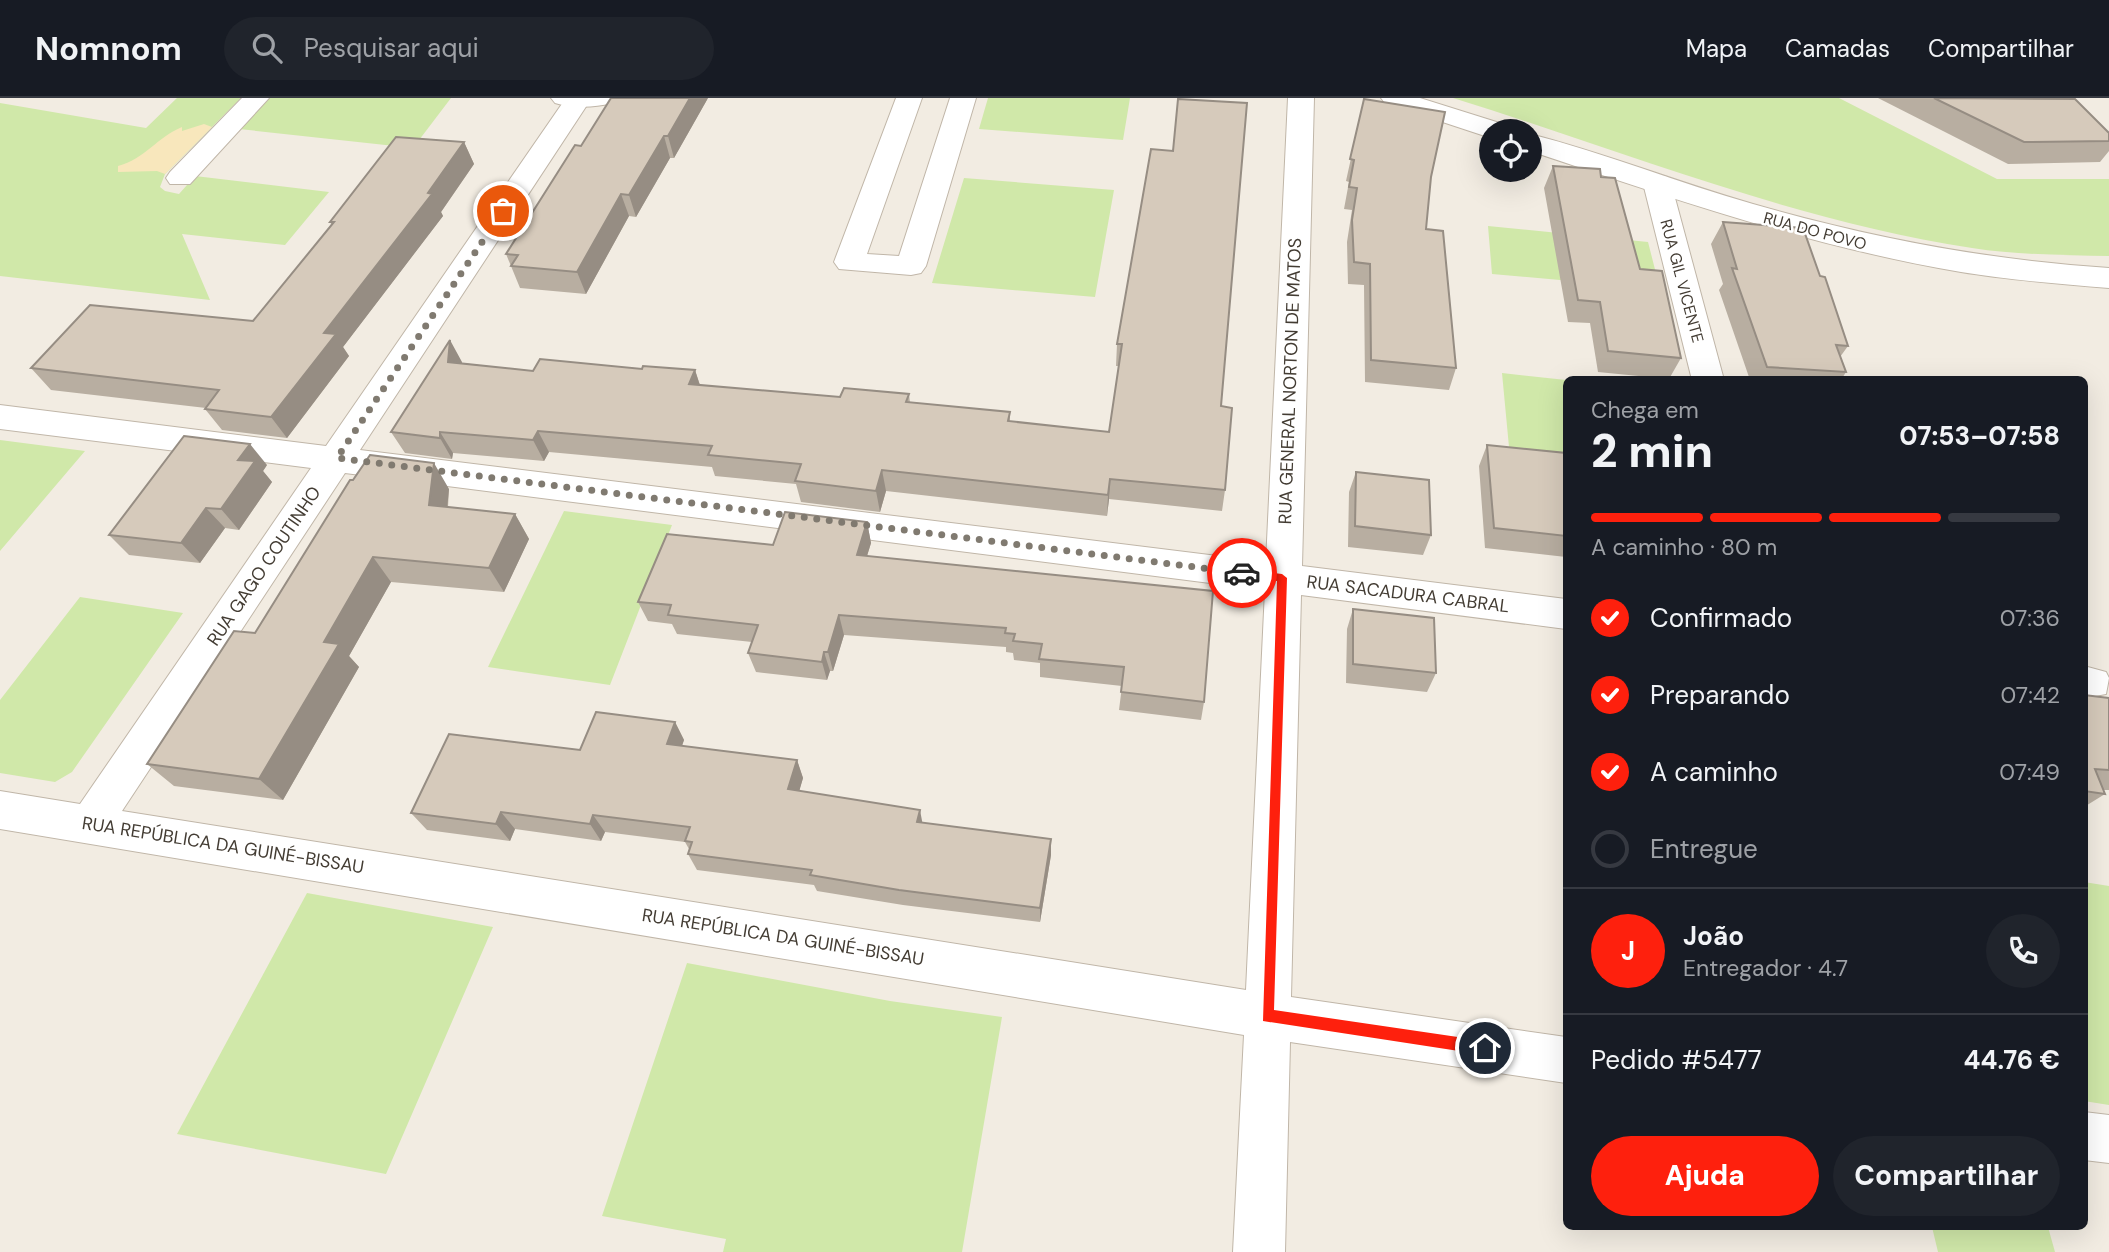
<!DOCTYPE html>
<html lang="pt">
<head>
<meta charset="utf-8">
<style>
	body { margin:0; font-family:"DM Sans",sans-serif; background:#20242c; color:#f1f3f6; height:100vh; display:flex; flex-direction:column; font-size:26px; white-space:nowrap }
	* { box-sizing:border-box; margin:0 }
	p { font-size:23px; color:#9ea1a6 }
	.icon { flex:none; width:38px; height:38px; fill:none; stroke:currentColor; stroke-width:2; stroke-linecap:round; stroke-linejoin:round }
	.map { position:relative; flex:1; overflow:hidden }
	.details { position:absolute; left:1563px; top:278px; width:525px; height:854px; display:flex; flex-direction:column; background:#171b24; border-radius:10px; box-shadow:0 7px 28px #0002 }
	.details>* { flex:none }
	.controls { position:absolute; left:1479px; top:21px; display:grid; gap:14px }
	.controls a { display:grid; place-items:center; width:63px; height:63px; border-radius:50%; background:#171b24; box-shadow:0 7px 28px #0002; font-size:35px }
	.pin { position:absolute; display:grid; place-items:center; width:60px; height:60px; color:#fff; margin:-30px; border:4px solid #fff; border-radius:50%; box-shadow:0 2px 7px #0007 }
	.courier { position:absolute; display:grid; place-items:center; width:70px; height:70px; margin:-35px; border:5px solid #fe200d; border-radius:50%; background:#fff; color:#222; box-shadow:0 2px 9px #0007 }
	.headline em { font-style:normal; font-weight:800 }
	.headline div { display:flex; flex-direction:column-reverse }
	.headline { display:flex; align-items:center; justify-content:space-between; height:119px; padding:0 28px }
	h1 { font-size:46px; font-weight:800; line-height:52px }
	.bar { display:grid; grid-template-columns:repeat(4,1fr); gap:10px 7px; align-content:center; height:84px; padding:0 28px }
	.bar i { height:9px; border-radius:5px; background:#363941 }
	.bar .current { background:#fe200d }
	.bar p { grid-column:span 4 }
	.line { display:flex; align-items:center; gap:18px; padding:0 28px; border-top:2px solid #363941 }
	.line div { flex:1 }
	.round { display:grid; place-items:center; flex:none; width:74px; height:74px; border-radius:37px; background:#20242c }
	ol { padding:0 28px; list-style:none }
	li { display:flex; align-items:center; gap:21px; height:77px }
	li p { margin-inline-start:auto }
	li .icon { padding:7px; border-radius:50%; background:#fe200d; color:#fff; stroke-width:4 }
	li:last-child { color:#9ea1a6 }
	li i { width:38px; height:38px; border:4px solid #363941; border-radius:50% }
	.cta { display:flex; gap:14px; margin-top:auto; padding:14px 28px }
	.cta a { flex:1; height:80px; border-radius:42px; background:#fe200d; color:#fff; font-size:28px; font-weight:800; line-height:80px; text-align:center }
	.cta a+a { background:#20242c; color:#f1f3f6 }
	header { display:flex; align-items:center; gap:42px; box-sizing:border-box; height:98px; padding:0 35px; background:#171b24; border-bottom:2px solid #363941 }
	header strong { font-size:33px }
	nav { display:flex; gap:38px; margin-inline-start:auto; font-size:24px }
	.search { width:490px; height:63px; background:#20242c; display:flex; align-items:center; gap:18px; box-sizing:border-box; padding:0 24px; border-radius:38px; color:#9ea1a6; font-size:26px }
	.map>svg:first-child { display:block }
</style>
</head>
<body>
<header>
<strong>Nomnom</strong>
<div class="search"><svg class="icon" aria-label="search" viewBox="0 0 24 24"><circle cx="10" cy="10" r="6"/><path d="M15 15l6 6"/></svg>Pesquisar aqui</div>
<nav><a>Mapa</a><a>Camadas</a><a>Compartilhar</a></nav>
</header>
<div class="map">
<svg width="2109" height="1154" viewBox="0 0 2109 1154">
	<rect width="100%" height="100%" fill="#f2ece2"/>
	<path fill="#d0e8a9" d="M177,0H241L165,76L160,89L165,93L179,96L195,78L329,94L285,147L182,136L210,202L0,178V5L146,30Z
		M270,0H451L413,50L239,31Z
		M988,0H1130L1123,42L979,31Z
		M1453,0H1839L1997,81H2109V158C2063,157 2017,157 1972,150C1793,123 1624,53 1453,0Z
		M964,80L1114,92L1095,199L932,185Z
		M1488,128L1648,144L1660,191L1492,176Z
		M1502,275L1566,282V355L1509,349Z
		M0,342L85,353L0,453Z
		M564,413L672,427L610,587L488,569Z
		M80,499L183,515L72,674L55,684L0,675V602Z
		M2084,784L2109,788V1007L2084,1003Z
		M307,795L493,829L386,1076L177,1036Z
		M687,865L890,903L1002,919L962,1154H723L726,1141L602,1118Z
		M1932,1129H2048L2055,1154H1938Z"/>
	<path fill="#f8e7bc" d="M204,26L212,29L165,76L157,73L118,74V68C145,61 156,40 182,29V33Z"/>
	<g fill="none" stroke-linecap="round" stroke-linejoin="round">
		<defs>
			<path id="minor" d="M242,0H269L190,86H170L166,80L170,74Z
				M566,0L591,1L360,352L1266,464L1288,0H1314L1302,468L1566,501V531L1301,497L1291,899L1566,939V985L1290,944L1285,1154H1233L1244,937L0,731V693L80,706L311,370L0,331V307L326,348ZM345,375L1265,492L1246,892L122,713Z
				M896,0H922L867,156L899,158L950,0H976L926,168L921,175L911,177L839,171L834,164Z
				M1657,77L1667,79L1671,85L1724,282H1692L1643,85L1647,79Z
				M2084,568L2106,574L2109,580L2106,596L2084,600Z
				M2084,1014L2109,1017V1065L2084,1062Z"/>
			<path id="tertiary" d="M551,0H615L611,5C594,10 572,10 555,5Z
				M1381,0H1420L1506,27L1510,33H1491V39H1488L1385,5Z
				M1530,36C1605,55 1679,85 1753,106C1871,140 1987,162 2109,170V190C2059,186 2010,182 1961,174C1813,149 1671,100 1530,53Z"/>
		</defs>
		<use href="#minor" stroke="#c0b6a8" stroke-width="2"/>
		<use href="#tertiary" stroke="#c0b6a8" stroke-width="2"/>
		<use href="#minor" fill="#fff" fill-rule="evenodd"/>
		<use href="#tertiary" fill="#fff" fill-rule="evenodd"/>
	</g>
	<path fill="#b8aea1" d="M708,0L674,60H670L636,119L629,118L586,196L520,190L506,156L581,48Z
		M1878,0H2046V1L2109,35V53L2100,64L2008,66Z
		M1364,1L1431,79L1426,131L1456,270L1449,292L1365,284L1364,187L1348,186L1347,144L1352,112L1344,111L1349,84L1346,83Z
		M464,44L474,66L441,114L443,118L343,249L349,258L287,340L222,332L205,311L206,310L51,292L31,270L253,223L332,127L330,124Z
		M1151,51L1221,308L1225,392L1222,413L1109,401L1107,418L886,393L880,414L801,404L796,386L715,378L712,369L549,354L544,363L453,355L452,361L405,355L391,334L462,264V265L533,273L642,271L695,272L700,287L840,299L909,296L910,305L1010,314V323L1109,334L1119,268H1116L1117,246Z
		M1553,68L1601,79L1640,171L1681,260L1669,281L1598,274L1590,225L1568,224L1544,90Z
		M1723,124L1820,178L1848,248L1840,259L1846,274L1841,282H1750L1719,192L1723,186L1711,146Z
		M1487,347L1566,355V459L1485,450L1479,368Z
		M267,367L263,373L272,384L239,432L225,430L200,465L129,457L109,437Z
		M1356,374L1431,437L1423,457L1348,449L1349,394Z
		M449,391L448,409L515,416L529,441L504,494L391,484L349,558L359,569L283,702L174,688L147,666L255,535Z
		M867,424L871,445L867,458L1204,604L1201,622L1119,612L1122,588L1040,579V565L1014,562L1013,555L1006,554V549L844,537L833,573H830L827,582L756,574L748,555L752,544L677,536L672,526L648,523L638,504L773,447Z
		M1353,511L1436,575L1427,594L1346,585L1347,531Z
		M2084,597L2109,600V692H2103L2105,696L2084,709Z
		M675,624L684,642L682,648L797,662L803,680L799,693L923,725L1051,741V757L1040,824L903,807L817,793L814,787L697,772L688,756L689,751L685,744L605,734L601,743L515,731L510,743L427,732L411,715L580,652Z"/>
	<path fill="#968d83" d="M690,0H708L674,60L668,38Z
		M664,38L670,60L636,119L629,97Z
		M464,44L474,66L441,114L443,118L343,249L349,258L287,340L271,319L324,235L428,95Z
		M621,96L629,118L586,196L577,174Z
		M450,242L462,264L460,286L448,264Z
		M695,272L702,294L689,286Z
		M538,333L549,354L544,363L533,342Z
		M440,334L453,355L452,361L440,340Z
		M250,346L267,367L263,373L272,384L239,432L221,411L238,362Z
		M434,365L449,391L445,432L429,407Z
		M882,372L886,393L880,414L876,393Z
		M1110,381L1109,401L1107,418L1108,397Z
		M206,410L225,430L200,465L181,445Z
		M515,416L529,441L504,494L489,470Z
		M867,424L871,445L861,477L857,457Z
		M373,459L391,484L349,558L359,569L283,702L259,681L324,544Z
		M839,517L844,537L833,573L828,554Z
		M824,554L830,573L827,582L822,564Z
		M675,624L684,642L676,664L667,646Z
		M797,662L803,680L795,708L788,691Z
		M920,712L923,728L917,724Z
		M501,714L515,731L510,743L496,726Z
		M593,717L605,734L601,743L590,726Z
		M1051,741V757L1040,824V810Z"/>
	<path fill="#d6cabb" stroke="#968d83" stroke-width="2" d="M611,0H690L668,38H664L629,97L621,96L577,174L511,168L518,157L506,156L575,47L581,48Z
		M1934,0L2075,1L2109,35V43L2024,44Z
		M1178,1L1247,5L1221,308L1232,310L1225,392L1110,381L1108,397L882,372L876,393L795,383L801,366L708,357L712,348L538,333L533,342L440,334V340L391,334L450,242L448,264L533,273L540,261L642,271L643,268L695,272L689,286L840,299L844,290L909,296L906,304L1010,314L1008,323L1109,334L1122,246H1117L1151,51L1173,53Z
		M1364,1L1445,14L1431,79L1426,131L1443,133L1456,270L1371,262L1370,166L1354,164L1352,122L1357,90L1349,89L1354,62L1350,61Z
		M396,39L464,44L428,95L432,96L324,235L336,236L271,319L205,311L219,292L31,270L90,207L253,223L334,124H330Z
		M1553,68L1600,71L1601,79L1615,80L1640,171L1662,173L1681,260L1608,253L1600,204L1578,202Z
		M1723,124L1803,130L1820,178L1825,179L1848,248L1836,247L1846,274L1767,269L1732,170L1737,171Z
		M184,338L250,346L238,362L255,363L221,411L206,410L181,445L109,437Z
		M1487,347L1566,355V438L1494,430Z
		M370,357L434,365L429,407L515,416L489,470L373,459L324,544L339,546L259,681L147,666L234,533L255,535L350,382H353Z
		M1356,374L1429,382L1431,437L1355,428Z
		M785,414L867,424L857,457L1213,493L1204,604L1121,594L1124,569L1039,561L1042,546L1013,543L1015,536L1005,535L1006,530L839,517L828,554H824L822,564L748,555L758,527L668,517L671,507L638,504L667,436L773,447Z
		M1353,511L1434,520L1436,575L1353,566Z
		M2084,597L2109,600V672L2095,671L2105,696L2084,693Z
		M596,614L675,624L667,646L797,662L788,691L920,712L917,724L1051,741L1040,810L899,792L810,777L812,772L688,756L692,744L685,743L690,729L593,717L590,726L501,714L496,726L411,715L449,636L580,652Z"/>
	<path fill="#fe200d" d="M1242,471L1282,476L1287,480L1274,912L1485,943L1490,945V955L1485,957L1263,923L1277,483L1238,478L1236,475Z"/>
	<g fill="none" stroke-linecap="round" stroke-linejoin="round">
		<path stroke="#807a70" stroke-width="7" stroke-dasharray="0 12.6" d="M503,113L337,360L1242,475"/>
	</g>
	<g text-anchor="middle" dominant-baseline="central" stroke-width="5" stroke-linejoin="round" paint-order="stroke">
		<g font-size="16" fill="#433c33" stroke="#fff">
			<text transform="translate(1815 133) rotate(15)">RUA DO POVO</text>
			<text transform="translate(1682 183) rotate(75)">RUA GIL VICENTE</text>
		</g>
		<g font-size="18" fill="#433c33" stroke="#fff">
			<text transform="translate(1290 283) rotate(-88)">RUA GENERAL NORTON DE MATOS</text>
			<text transform="translate(264 468) rotate(-56)">RUA GAGO COUTINHO</text>
			<text transform="translate(1408 496) rotate(7)">RUA SACADURA CABRAL</text>
			<text transform="translate(223 747) rotate(9)">RUA REPÚBLICA DA GUINÉ-BISSAU</text>
			<text transform="translate(783 839) rotate(9)">RUA REPÚBLICA DA GUINÉ-BISSAU</text>
		</g>
	</g>
</svg>
<div class="controls">
<a><svg class="icon" aria-label="locate" viewBox="0 0 24 24"><circle cx="12" cy="12" r="6"/><path d="M12 2v4M12 18v4M2 12h4M18 12h4"/></svg></a>
</div>
<div class="pin" style="left:503px;top:113px;background:#ea580c"><svg class="icon" aria-label="bag" viewBox="0 0 24 24"><path d="M5 8h14l-1 12H6zM9 8a3 3 0 0 1 6 0"/></svg></div>
<div class="pin" style="left:1485px;top:950px;background:#1f2937"><svg class="icon" aria-label="home" viewBox="0 0 24 24"><path d="M3 11l9-7 9 7M6 9v11h12V9"/></svg></div>
<div class="courier" style="left:1242px;top:475px"><svg class="icon" aria-label="car" viewBox="0 0 24 24"><path d="M5 17H2v-5l4-1 3-4h7l3 4 3 1v5h-3M9 17h6M6 11h13"/><circle cx="7" cy="17" r="2"/><circle cx="17" cy="17" r="2"/></svg></div>
<section class="details">
<div class="headline"><div><h1>2 min</h1><p>Chega em</p></div><em>07:53–07:58</em></div>
<div class="bar"><i class="current"></i><i class="current"></i><i class="current"></i><i></i><p>A caminho · 80 m</p></div>
<ol>
<li><svg class="icon" aria-label="check" viewBox="0 0 24 24"><path d="M5 12l5 5 9-10"/></svg>Confirmado<p>07:36</p></li>
<li><svg class="icon" aria-label="check" viewBox="0 0 24 24"><path d="M5 12l5 5 9-10"/></svg>Preparando<p>07:42</p></li>
<li><svg class="icon" aria-label="check" viewBox="0 0 24 24"><path d="M5 12l5 5 9-10"/></svg>A caminho<p>07:49</p></li>
<li><i></i>Entregue</li>
</ol>
<div class="line" style="height:126px"><b class="round" style="background:#fe200d;color:#fff">J</b><div><b>João</b><p>Entregador · 4.7</p></div><a class="round"><svg class="icon" aria-label="phone" viewBox="0 0 24 24"><path d="M5 4h4l2 5-3 2q2 4 5 5l2-3 5 2v4C11 20 4 13 5 4z"/></svg></a></div>
<div class="line" style="height:91px"><div>Pedido #5477</div><b>44.76 €</b></div>
<div class="cta"><a>Ajuda</a><a>Compartilhar</a></div>
</section>
</div>
</body>
</html>
